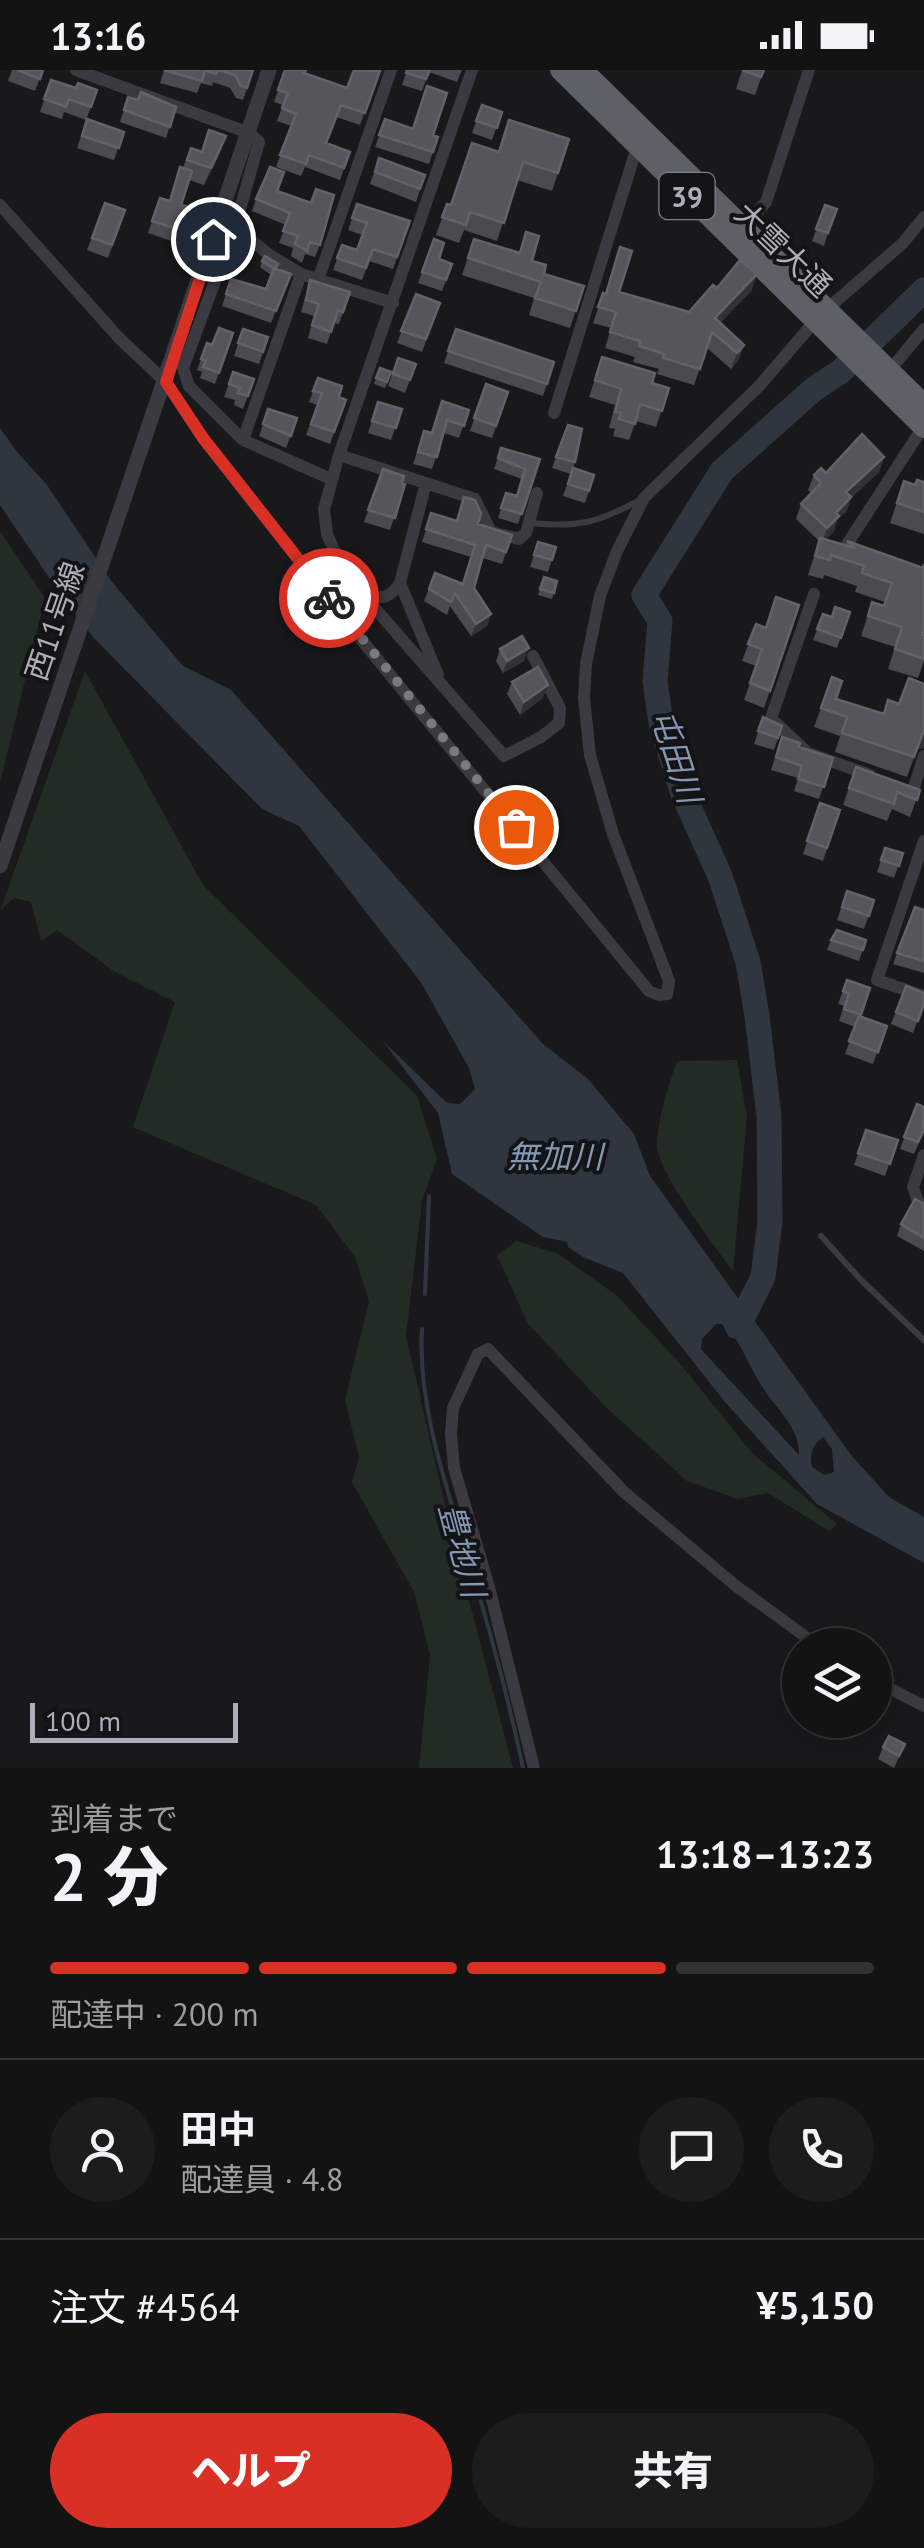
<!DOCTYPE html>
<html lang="ja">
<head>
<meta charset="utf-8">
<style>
	body { margin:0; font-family:"PT Sans","Noto Sans JP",sans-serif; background:#1c1c1d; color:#f1f3f6; height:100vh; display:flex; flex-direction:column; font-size:38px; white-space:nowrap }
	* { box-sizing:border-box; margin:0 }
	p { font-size:32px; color:#9d9ea0 }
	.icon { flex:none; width:55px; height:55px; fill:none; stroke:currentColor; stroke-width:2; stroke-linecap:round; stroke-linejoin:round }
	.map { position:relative; height:1698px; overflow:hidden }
	.drawer { display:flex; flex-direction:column; background:#131314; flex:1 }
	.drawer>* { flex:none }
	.fabs { position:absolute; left:782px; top:1558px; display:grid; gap:20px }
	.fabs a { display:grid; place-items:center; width:110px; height:110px; border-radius:50%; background:#131314; box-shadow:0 5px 25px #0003,0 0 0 2px #323234; font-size:50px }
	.scale { position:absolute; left:30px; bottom:25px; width:208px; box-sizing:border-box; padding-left:10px; border:5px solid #acaeba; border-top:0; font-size:28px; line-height:35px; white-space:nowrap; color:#acaeba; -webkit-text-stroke:8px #141416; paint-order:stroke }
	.pin { position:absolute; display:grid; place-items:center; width:85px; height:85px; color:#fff; margin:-42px; border:5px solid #fff; border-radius:50%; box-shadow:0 2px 10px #0007 }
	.courier { position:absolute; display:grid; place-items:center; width:100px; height:100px; margin:-50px; border:8px solid #d93025; border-radius:50%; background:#fff; color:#222; box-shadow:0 2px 12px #0007 }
	.overview em { font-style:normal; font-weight:800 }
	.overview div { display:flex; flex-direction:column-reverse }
	.overview { display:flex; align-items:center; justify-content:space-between; height:170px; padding:0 50px }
	h1 { font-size:65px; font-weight:800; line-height:75px }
	.bar { display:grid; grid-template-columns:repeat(4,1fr); gap:15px 10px; align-content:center; height:120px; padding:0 50px }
	.bar i { height:12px; border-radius:8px; background:#323234 }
	.bar .on { background:#d93025 }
	.bar p { grid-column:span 4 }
	.line { display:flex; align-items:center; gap:25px; padding:0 50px; border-top:2px solid #323234 }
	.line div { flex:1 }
	.round { display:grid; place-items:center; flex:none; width:105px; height:105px; border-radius:52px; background:#1c1c1d }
	.primary-button { display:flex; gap:20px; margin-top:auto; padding:20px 50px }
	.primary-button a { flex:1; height:115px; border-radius:60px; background:#d93025; color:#fff; font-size:40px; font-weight:800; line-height:115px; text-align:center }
	.primary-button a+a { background:#1c1c1d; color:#f1f3f6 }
	.status { display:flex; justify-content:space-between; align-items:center; height:70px; padding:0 50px; background:#131314; direction:ltr }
	.status svg { height:28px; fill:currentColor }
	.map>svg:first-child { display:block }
</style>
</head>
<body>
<div class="status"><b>13:16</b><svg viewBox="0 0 49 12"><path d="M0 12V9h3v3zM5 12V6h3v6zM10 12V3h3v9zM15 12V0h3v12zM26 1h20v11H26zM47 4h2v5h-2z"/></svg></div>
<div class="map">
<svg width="924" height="1698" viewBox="0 0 924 1698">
	<rect width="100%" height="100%" fill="#19191b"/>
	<path fill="#232b25" d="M0,461L45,528L0,713Z
		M85,601L203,815L417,1026L437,1089L422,1131L406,1266L454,1473L513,1698H419L430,1585L414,1522L352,1412L359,1387L345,1330L369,1231L355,1187L316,1135L133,1057L175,932L115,902L57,860L41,871L31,832L14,828L0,841Z
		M737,990L747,1047L733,1201C716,1178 657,1102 657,1075C658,1047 668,1017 677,991Z
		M516,1171L557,1183L616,1225L678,1291L752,1383L837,1454L829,1461L768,1423L738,1429L687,1411L607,1338L528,1254L497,1185Z"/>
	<path fill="#2f363f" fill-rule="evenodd" d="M0,358L18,383L47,415L112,512L183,596L231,620L543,974L588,1009L634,1064L650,1106L851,1385L889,1427L924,1447V1493L817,1434L725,1332L623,1203L583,1187L568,1177L567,1172L543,1167L452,1104L438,1043L382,970L447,1033L460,1034L475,1019L469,998L422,914L299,756L262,739L93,567L67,534L0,435ZM716,1254H722L729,1267L736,1269C746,1286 754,1305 765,1321C778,1341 800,1358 799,1385L701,1279L702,1269ZM823,1367L832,1379L834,1402L824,1405L812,1397C809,1385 813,1374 823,1367Z"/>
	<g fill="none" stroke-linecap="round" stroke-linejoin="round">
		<path stroke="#2f363f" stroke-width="4" d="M425,1224L429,1126
			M422,1259C417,1337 449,1424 471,1498C491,1564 509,1631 523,1698"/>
		<path stroke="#2f363f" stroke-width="25" d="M739,1255L763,1207L770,1151L769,1046L757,946L748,892L720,806L683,724L661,653L655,611L660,551L644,525L722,401L814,319L840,302L924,220"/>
		<path stroke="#3a3a40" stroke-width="6" d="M531,453C580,458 599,452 642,429
			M821,1166L862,1211L924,1270"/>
		<path stroke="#3a3a40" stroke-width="12" d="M76,0L249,63L259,72L235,157L183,298L189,316L243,370L331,409
			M472,0L339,385L324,439L327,464L344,503L504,686L541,667L559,653L560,638L533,586
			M0,135L120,269L166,312L203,368L355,562L649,921L659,925L667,924L669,911L613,764L590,685L584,628L586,594L600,526L617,481L644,428L760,315L815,251
			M235,157L268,184L301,204L393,233
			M744,157L766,132L809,0
			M318,210L391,0
			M827,239L903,173L924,147
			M890,300L924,259
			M554,343L637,77
			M243,370L301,204
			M339,385L475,429L491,462L519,469L526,463L537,423
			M426,413L400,513L438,605
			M844,479L923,357
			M814,524L771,648L808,683L870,705
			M365,526C381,529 391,528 400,513
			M913,720L924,686
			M924,771L877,910L924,926
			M924,1085L913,1117L919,1134L924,1137
			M875,1611L924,1636
			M534,1698L489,1517L454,1398L451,1364L453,1338L478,1284L488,1279L624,1422L736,1516L817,1575"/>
		<path stroke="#3a3a40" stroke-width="15" d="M0,796L269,0"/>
		<path stroke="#5e6068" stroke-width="20" d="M560,0L924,358
			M583,0L924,334"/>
	</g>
	<path fill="#4a4a50" d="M12,0H43L35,21L8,11Z
		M164,0H253L243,30L236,28L230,18L213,12L212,16L201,13L197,23L160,13Z
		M285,0H307L305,4L347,18L380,1L360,55L336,47L326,74L350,82L340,110L305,97L301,106L276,97L291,56L277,51L283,35L274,32Z
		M407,0H462L457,12L429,2L422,21L402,15Z
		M742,0H764L755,25L736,19Z
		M51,10L76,18L97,20L86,50L64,42L62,49L40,42Z
		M128,27L138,30L176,37L166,68L120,52Z
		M482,35L502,42L492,70L472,63Z
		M87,49L124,62L114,90L77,78Z
		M385,49L438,67L429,94L375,77Z
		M509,50L558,103L552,121L517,110L497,171L464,160L459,173L436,165L447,134L451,135L498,82Z
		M191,78L201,82L220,83L204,115L189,110L181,135L190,137L177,173L148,163L160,128L169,131Z
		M379,88L425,105L416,132L370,114Z
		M277,121L320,175L315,187L305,184L302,193L291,186L293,178L279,173L286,155L252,141L256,129Z
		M105,133L125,140L108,188L87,180Z
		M357,134L410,151L393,199L369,191L362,210L333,200L342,175L357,180L362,165L348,160Z
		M825,135L828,163L824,176L812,171Z
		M526,162L532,191L544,204L584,216L570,258L529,245L534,228L462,205L474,169L519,183Z
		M620,177L619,222L689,242L717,218L752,220L720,252L744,275L738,291L731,299L707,278L694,315L657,304L659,299L633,292L635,287L605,278L611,258L593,253L603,223L605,224Z
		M439,189L452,194L442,221L418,213L422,202Z
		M262,191L277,199L291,204L271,253L222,236L231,209L266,219L271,205L260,197Z
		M310,210L350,222L339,254L334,253L327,274L308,268L314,246L301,242Z
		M416,224L440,233L422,282L397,273Z
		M243,259L268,267L259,294L234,286Z
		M456,259L554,292L543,326L444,293Z
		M233,263L215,314L200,308L202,302L197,300L207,273L212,275Z
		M602,287L652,313L669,318L656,357L636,351L629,370L613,366L615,359L609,358L615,335L589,327Z
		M398,288L416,294L405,323L388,316Z
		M380,298L391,302L385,318L374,314Z
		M233,302L254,309L243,339L234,335L235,330L224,327Z
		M318,308L339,327L346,330L330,374L306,365L317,335L309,332Z
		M486,314L508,322L492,368L470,361Z
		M442,331L469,340L459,368L444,363L432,399L413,394L424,361L431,363Z
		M378,332L402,339L391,370L368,363Z
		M268,339L297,348L286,378L259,366Z
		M568,355L575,392L571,404L552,398Z
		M501,378L540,389L518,454L498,448L506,423L517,426L522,409L494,399Z
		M884,387L879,402L851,428L846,442L837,450L834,461L825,470L845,476L847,471L922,498V565L924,566V591L918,608L888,599L895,577L861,566L872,532L884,536L885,532L855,522L857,516L824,505L823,509L808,505L819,471L796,449L801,434L811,423L808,420L814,405Z
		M573,398L594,405L585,433L563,426Z
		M383,399L405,414L390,460L364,452Z
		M904,411L915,415L924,412V464L890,453Z
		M464,427L478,454L512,465L502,494L483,488L474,518L491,544L487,556L471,566L450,536L447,545L424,531L435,503L462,514L471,487L422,472L431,443L456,451Z
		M538,472L556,477L548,502L530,497Z
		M544,507L557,511L552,529L538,525Z
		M799,535L764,638L744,630L756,596L742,591L756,554L765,558Z
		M850,542L837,578L813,570L823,544L832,547Z
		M500,579L524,591L503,603L496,591Z
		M832,607L836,629L883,644L899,634L924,614V678L917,679L907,707L835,682L840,666L814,657Z
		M512,612L543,628L520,645L507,624Z
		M763,647L782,656L774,680L754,674Z
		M782,667L799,677L833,688L819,729L794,721L798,708L771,700Z
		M856,697L920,720L910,747L892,739L887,751L843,735Z
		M820,733L840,740L823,791L803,784Z
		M885,778L903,783L894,808L877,802Z
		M847,821L874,830L864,859L837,850Z
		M915,837L924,840V903L893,894Z
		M831,870H866L859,891L827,880Z
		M847,910L870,918L860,946L887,956L873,994L845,984L855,957L839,951L844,936L838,934Z
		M906,916L923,936L913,963L891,954Z
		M917,1034L924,1062L914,1084L900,1079Z
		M866,1060L898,1070L885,1106L854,1095Z
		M924,1134V1181L897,1166L901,1154Z
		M905,1674L894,1698L878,1689L883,1677Z"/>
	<path fill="#323236" d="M226,66L220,83L204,115L211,98Z
		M757,204L752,220L710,264L715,248Z
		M744,275L738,291L731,299L737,283Z
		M884,387L879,402L851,428L846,442L837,450L834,461L822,473L827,458L846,422Z
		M491,544L487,556L471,566L476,554Z
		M529,578L524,591L503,603L507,591Z
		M548,615L543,628L520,645L524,632Z
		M924,660V678L917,679Z"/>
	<path fill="#55555b" stroke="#62636a" stroke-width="2.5" d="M18,0H43L40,9Z
		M164,0H218L216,4L205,0L202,11Z
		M219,0H253L247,18L241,16L235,5Z
		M285,0H306L304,3L347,18L354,0L380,1L365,43L341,35L326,73L350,82L344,98L309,85L306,94L280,85L296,44L282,38L288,23L278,20Z
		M407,0H430L426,9L406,3Z
		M742,0H764L761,7Z
		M51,10L76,18L78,13L97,20L91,37L69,29L66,37L44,29Z
		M427,16L447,23L433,65L438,67L433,82L379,65L385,49L413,59Z
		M141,22L176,37L170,57L124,40L128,27L138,30Z
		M482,35L502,42L497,58L476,51Z
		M87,49L124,62L119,78L82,66Z
		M509,50L569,69L558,103L523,92L504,153L470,142L466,155L442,147L447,134L451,135L472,73L499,82Z
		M209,60L226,66L211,98L187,90L191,78L202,82Z
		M379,88L425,105L420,119L375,102Z
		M180,97L192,101L181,135L190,137L182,161L152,151L160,128L170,131Z
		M270,97L284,102L277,121L311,133L316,119L334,125L320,175L310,172L307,181L295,174L298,166L283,161L290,143L256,129Z
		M105,133L125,140L112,175L92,168Z
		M357,134L410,151L397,187L373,179L366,198L337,188L342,175L357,180L367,153L352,148Z
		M825,135L837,139L828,163L816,159Z
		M526,162L539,166L532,191L546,195L544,204L584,216L576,241L535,228L541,212L468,188L474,169L520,183Z
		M434,169L444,173L439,189L452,194L446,210L422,202Z
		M620,177L632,181L619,222L689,242L713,215L717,218L740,190L757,204L715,248L744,275L737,283L712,262L700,299L663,288L664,284L639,276L640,271L610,262L616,242L598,237L603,223L606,224Z
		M265,186L278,194L275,199L262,191Z
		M274,198L291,204L276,241L226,224L231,209L266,219Z
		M310,210L350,222L343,242L338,240L331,262L312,255L319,234L306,230Z
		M416,224L440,233L426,269L401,261Z
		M219,258L233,263L219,303L203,297L206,291L201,289L207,273L212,275Z
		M243,259L268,267L263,282L238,273Z
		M456,259L554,292L547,314L448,281Z
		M602,287L655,303L652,313L669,318L662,341L640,334L635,354L619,349L621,343L615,342L621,319L595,310Z
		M398,288L416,294L410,310L393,304Z
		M380,298L391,302L387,312L376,308Z
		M233,302L254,309L248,326L238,323L240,318L229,314Z
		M318,308L342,316L339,327L346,330L334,362L311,354L322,323L313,321Z
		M486,314L508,322L496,356L474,348Z
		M442,331L469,340L464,356L447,350L437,387L418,382L424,361L432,363Z
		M378,332L402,339L396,358L372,351Z
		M268,339L297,348L291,366L263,354Z
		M568,355L582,359L575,392L556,387Z
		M862,364L884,387L846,422L851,427L836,443L839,446L827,458L801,434L821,413L814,405L821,398L826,403Z
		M501,378L540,389L522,444L501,438L506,423L517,426L525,399L498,388Z
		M573,398L594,405L589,421L568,414Z
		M383,399L404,406L402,413L405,414L395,448L368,440Z
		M917,410L924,412V442L897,433L904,411L915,415Z
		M464,427L475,430L481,443L478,454L512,465L506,482L486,475L474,518L491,544L476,554L455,523L451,532L429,519L435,503L463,514L475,475L426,459L431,443L457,451Z
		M820,468L855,478L847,471L923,498L924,494V559L922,565L924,566V589L895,579L902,557L868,546L872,532L884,536L892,513L862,503L864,496L831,485L830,490L815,486Z
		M538,472L556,477L552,490L534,485Z
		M544,507L557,511L554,523L540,519Z
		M776,527L799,535L770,621L750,613L762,579L748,574L756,554L766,558Z
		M835,537L850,542L841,568L817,559L823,544L832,547Z
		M522,566L529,578L507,591L500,579Z
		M538,597L548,615L524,632L512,612Z
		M832,607L842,611L836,629L884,644L888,630L899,634L909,608L924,614V660L914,687L842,663L847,647L821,638Z
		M763,647L782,656L778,668L758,661Z
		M782,667L800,673L799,677L833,688L824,717L798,709L802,696L776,687Z
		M856,697L920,720L917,730L897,722L894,734L849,718Z
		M820,733L840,740L827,778L807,771Z
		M885,778L903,783L899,796L881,790Z
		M847,821L874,830L869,846L842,837Z
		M915,837L924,840V891L897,883Z
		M837,860L866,870L863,880L831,870Z
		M847,910L870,918L861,945L844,939L849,924L843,921Z
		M906,916L924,923V934L918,951L896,942Z
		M859,946L887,956L878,982L849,971Z
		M917,1034L924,1037L923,1056L924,1060L918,1072L904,1067Z
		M866,1060L898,1070L890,1094L858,1083Z
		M915,1129L924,1134V1168L901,1154Z
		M889,1666L905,1674L899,1686L883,1677Z"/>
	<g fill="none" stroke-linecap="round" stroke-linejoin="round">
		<path stroke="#797a82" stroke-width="10" stroke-dasharray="0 18" d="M329,528L516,757"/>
		<path stroke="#d93025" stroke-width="12" d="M213,169L166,312L203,368L329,528"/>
	</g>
	<g text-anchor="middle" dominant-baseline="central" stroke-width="8" stroke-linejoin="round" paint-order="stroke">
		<rect fill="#141416" stroke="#7e8089" stroke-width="2.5" x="659.5" y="103" width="55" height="46" rx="8"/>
		<g font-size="28" font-weight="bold" fill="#acaeba">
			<text x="687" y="126">39</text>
		</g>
		<g font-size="30" fill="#acaeba" stroke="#141416">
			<text transform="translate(784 179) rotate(44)">大雪大通</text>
			<text transform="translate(54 551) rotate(-71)">西11号線</text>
		</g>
		<g font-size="32" font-style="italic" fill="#8498b3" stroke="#141416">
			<text transform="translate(677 686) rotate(72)">屯田川</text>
			<text x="555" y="1086">無加川</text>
			<text transform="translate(463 1480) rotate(75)">豊地川</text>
		</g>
	</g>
</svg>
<div class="fabs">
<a><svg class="icon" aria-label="layers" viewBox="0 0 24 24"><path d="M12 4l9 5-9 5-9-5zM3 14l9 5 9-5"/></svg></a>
</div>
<div class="scale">100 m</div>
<div class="pin" style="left:516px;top:757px;background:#ea580c"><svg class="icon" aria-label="bag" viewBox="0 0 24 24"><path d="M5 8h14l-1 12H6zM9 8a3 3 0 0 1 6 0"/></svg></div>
<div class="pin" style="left:213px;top:169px;background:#1f2937"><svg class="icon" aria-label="home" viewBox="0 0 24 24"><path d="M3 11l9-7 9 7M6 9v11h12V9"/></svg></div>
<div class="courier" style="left:329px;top:528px"><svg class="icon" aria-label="bike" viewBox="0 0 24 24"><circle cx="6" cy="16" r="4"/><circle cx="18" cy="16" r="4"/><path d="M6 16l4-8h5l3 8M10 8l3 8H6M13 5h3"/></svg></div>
</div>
<section class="drawer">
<div class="overview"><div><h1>2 分</h1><p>到着まで</p></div><em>13:18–13:23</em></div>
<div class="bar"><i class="on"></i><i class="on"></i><i class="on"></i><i></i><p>配達中 · 200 m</p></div>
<div class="line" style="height:180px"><a class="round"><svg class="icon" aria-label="person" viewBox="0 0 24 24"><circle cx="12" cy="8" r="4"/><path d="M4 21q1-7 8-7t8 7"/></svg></a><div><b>田中</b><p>配達員 · 4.8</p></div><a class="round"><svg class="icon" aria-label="chat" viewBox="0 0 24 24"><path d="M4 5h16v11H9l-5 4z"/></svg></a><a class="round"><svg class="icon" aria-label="phone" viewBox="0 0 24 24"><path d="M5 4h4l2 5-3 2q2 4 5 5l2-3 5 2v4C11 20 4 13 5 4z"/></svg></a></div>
<div class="line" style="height:130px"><div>注文 #4564</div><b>¥5,150</b></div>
<div class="primary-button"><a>ヘルプ</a><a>共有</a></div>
</section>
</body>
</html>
